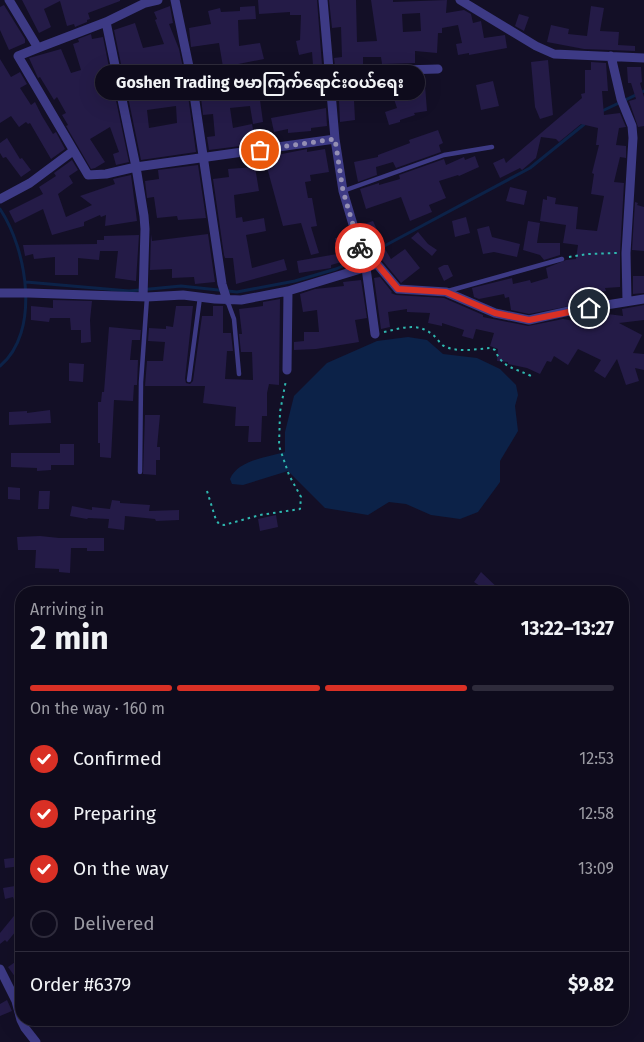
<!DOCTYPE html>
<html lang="en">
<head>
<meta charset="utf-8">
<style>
	body { margin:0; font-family:"Fira Sans","Noto Sans Myanmar",sans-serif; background:#1c1929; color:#f1f3f6; height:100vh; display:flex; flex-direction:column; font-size:19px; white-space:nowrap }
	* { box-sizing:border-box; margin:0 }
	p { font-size:16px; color:#9b9ba3 }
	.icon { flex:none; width:28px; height:28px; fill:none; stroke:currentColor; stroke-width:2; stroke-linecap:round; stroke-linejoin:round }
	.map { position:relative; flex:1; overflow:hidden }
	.side { position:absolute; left:15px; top:586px; width:614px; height:440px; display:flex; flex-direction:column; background:#0e0b1c; border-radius:20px; box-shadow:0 5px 20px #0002,0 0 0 1px #2e2b3b }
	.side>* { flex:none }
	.pin { position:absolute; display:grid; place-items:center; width:42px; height:42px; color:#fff; margin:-21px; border:2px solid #fff; border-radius:50%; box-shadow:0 1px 5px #0007 }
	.courier { position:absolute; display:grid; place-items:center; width:50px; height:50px; margin:-25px; border:4px solid #d93025; border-radius:50%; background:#fff; color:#222; box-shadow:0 1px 6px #0007 }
	.bubble { position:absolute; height:35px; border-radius:18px; background:#0e0b1c; box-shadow:0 5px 20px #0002,0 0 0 1px #2e2b3b; font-size:16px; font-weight:700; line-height:35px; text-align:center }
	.overview em { font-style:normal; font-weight:700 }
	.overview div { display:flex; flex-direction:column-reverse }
	.overview { display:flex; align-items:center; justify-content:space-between; height:85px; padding:0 15px }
	h1 { font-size:32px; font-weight:700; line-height:38px }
	.bar { display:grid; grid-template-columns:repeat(4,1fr); gap:8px 5px; align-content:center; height:60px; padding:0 15px }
	.bar i { height:6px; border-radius:4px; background:#2e2b3b }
	.bar .current { background:#d93025 }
	.bar p { grid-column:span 4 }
	.line { display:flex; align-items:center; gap:12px; padding:0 15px; border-top:1px solid #2e2b3b }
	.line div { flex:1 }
	ol { padding:0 15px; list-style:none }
	li { display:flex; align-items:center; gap:15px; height:55px }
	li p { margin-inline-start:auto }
	li .icon { padding:5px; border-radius:50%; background:#d93025; color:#fff; stroke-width:4 }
	li:last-child { color:#9b9ba3 }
	li i { width:28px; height:28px; border:2px solid #2e2b3b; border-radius:50% }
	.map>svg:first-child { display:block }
</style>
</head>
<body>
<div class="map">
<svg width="644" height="1042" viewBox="0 0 644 1042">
	<rect width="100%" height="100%" fill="#130f26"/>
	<path fill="#0c2248" d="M408,337L427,340L443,354L477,358L500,369L516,385L518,395L515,406L518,431L500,461V482L478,512L460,519L431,515L406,504L389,502L368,515L325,508L288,471L243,485L232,484L230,479C238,460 268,457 285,452V432L294,396L327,363L377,341Z"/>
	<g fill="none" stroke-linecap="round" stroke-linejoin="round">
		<path stroke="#0c2248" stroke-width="3" d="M602,111L644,91
			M0,209C27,249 41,332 0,366
			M26,282L129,291L181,286L237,292L295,281L336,269L373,252L530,168L587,122"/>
	</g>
	<path fill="#241b47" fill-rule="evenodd" d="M22,0H120V1L88,13L90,19L87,20V22L75,27L74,24L67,26L60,1L44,9L51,27L39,33Z
		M258,0H317L322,65H313L312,52L299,55L296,41L300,40L301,15H290V12L259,14Z
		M329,0H356L357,42L377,41L371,0H393V2L447,0L446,13L464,10L471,14L473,23L481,21L484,38L505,35L507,48L469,55V53L458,55L456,44L462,43L458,25L442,28V33H438L437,53L415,51V63L382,64L381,57H363V65L335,66L334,58L342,57L341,27L332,28ZM420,13L421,31L403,32L402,14Z
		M4,5L25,39V43L9,50L0,30V7Z
		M170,6L173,23L169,24L179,49L186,82L196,152L141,160L128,97L133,96L128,67L122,69L114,30L135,23L143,48L164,44L155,20L157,19L154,12ZM176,106L177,123L149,128L147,110Z
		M255,6L256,19L238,20L239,46L260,43L264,59L223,67L219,43L191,47L189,28L211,24L208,11L220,8L221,12L240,11V7Z
		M591,6L604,8L600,31L619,32L618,45L635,46V51L584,49L547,42L551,25L569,29L568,34L587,36Z
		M519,14L529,17L524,31L515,26Z
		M91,34L92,39L103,37L110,72L105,74L108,92L114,91L129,162L116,165L113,154L119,152L110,127L90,139L105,162L95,168L91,169L66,126L68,125L62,115L66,113L57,97L54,100L40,77L38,78L29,58L61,49L71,73L81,70L73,44L79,42L78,39Z
		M0,59L11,77L20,72L27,84L20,88L31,105L35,102L42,116L53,134L56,132L65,149L51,159L30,123L28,124L26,122L19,127L11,116L0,123Z
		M548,60L553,115L540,119L535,107L531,62Z
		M591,62L606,63L608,91H602L604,115L620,113L626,127L619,128L616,145L626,146V158L620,157L614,182L624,183L620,253V287L605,288L606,291L599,292L600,300L529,314L511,310L509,297L505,298L504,294L479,299L474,297L472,288L512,278L513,284L530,280L531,283L548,278L546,268L566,260L576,259L578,245L563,243L566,225L540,221L543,199L547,200V196L556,198L555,204L578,207L576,229L597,231L604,196L591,194L594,174L592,173L599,145H596L598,128L581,124L559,142L556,139L541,137L536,158L522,170L520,168L500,178L493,163L504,158L506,163L582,98L581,94L585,93V70H591Z
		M627,67H641L642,82L640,83L644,97V126L638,127L629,101L636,99L631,83H628Z
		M338,78H379L380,90H363L364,98L354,100L355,120L340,122Z
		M315,80V89L324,88L325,99L260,100L263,122L253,124L250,106L230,108L233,128L252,124L256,144L209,150L207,137L215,136L213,114L203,115L200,89L231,86L232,90L258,87V83Z
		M493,81L499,106L481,110L476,85Z
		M404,85L405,87L425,85L427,111L414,113L415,115L400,120V122L389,125L385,112L397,108L391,90Z
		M326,108L327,126L311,128V131L288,133V129L274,132L271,118Z
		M438,130L443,143L439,145L441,152L396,168L393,162L376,167L377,175L358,182L354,162L378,157V155L410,143L409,140Z
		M7,138L20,159L22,158L31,170L21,177L6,157L3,158L0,153V143Z
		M307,149V152L325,149L329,172L310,175L311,181L305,182L308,198H312L317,226L311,227L319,253L311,255L301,223L283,226L265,160L277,158V155Z
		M475,156L479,167L459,176L458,175L439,181L446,198L429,205L432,212L410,221L401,197L366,209L360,189L379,183V185L400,179L399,175L444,159L446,165L464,157L465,160Z
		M72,160L78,170L69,176L73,183L58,194L66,217L92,205L80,196L115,184L113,179L131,175L137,221L105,226L106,215L101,217L100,215L84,222V226L52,235L43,209L15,223L9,211L43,194L39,187L56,176L54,173Z
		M198,165L206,218L178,220L177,216L157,218L154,197L147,198L145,181L159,179L158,170Z
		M255,167L259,191L234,195L236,218L242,217L243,222L264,218L266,231L246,235L252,268L284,259L287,270L236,284L233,258H225L224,255L213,179L229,177L228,169Z
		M510,187L527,191L524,205L506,201Z
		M635,202L638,203L637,205L644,207V251L632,250Z
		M466,217L470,233L455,237L452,221Z
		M373,221L379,234L370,238L364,224Z
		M528,221L540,223L537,243H560V255L544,260L540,255L523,250Z
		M489,226L492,237L520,244L517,257L494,252L483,254L477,229Z
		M418,232L428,244L437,250L432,256L411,238Z
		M151,234L152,241L208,234L215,282L195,284L194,277L172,278V269L150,270Z
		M139,235L136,281L115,278L118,251H100L99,260L78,258V275H55V257L34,259L33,254L25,256L23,245L97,244V240H104V236Z
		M348,237L351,254L343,255L345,261L331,265V268L299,273L297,261L337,254L335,238Z
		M385,249L391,259L405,249L420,268L401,283L382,260L375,255Z
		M444,265H448L453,276L444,281L438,268Z
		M633,276H644V293L633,294Z
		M380,277L392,292L391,293L396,295L444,298L483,315V317L528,326L563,319L598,325L600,313L623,316L622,309L644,305V320L619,323L642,335L633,353L644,354V370L635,368L639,381L626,385L617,359L605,378L594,371L601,360L578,349L568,365L554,356L551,362L547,361L540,374L527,368L508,364V362L497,361L498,349L490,346L494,333L476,329L473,339L462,336L464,330L442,323V326L428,323L430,313L407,312V309L388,312L390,327L381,329L374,278Z
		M361,280L367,318L355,320L359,342L316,349L294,350V342L304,341V332H319L317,310L303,312L300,294L315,289L344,286L343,282Z
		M280,299L279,385L269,384L267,393V416H262L261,442H248L249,426H235L236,407L203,403L205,386H145L147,361H163L165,342L148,341L149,328L166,329V326L173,327L176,306H193L185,379L186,383L190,384L193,381L202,316H213V306H223V333H231L233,351H227L225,379L253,380L252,352H241L239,334H242L239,309L263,306V302Z
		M53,300L92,301L90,320L91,342L81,343V330H71L70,318H50L49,322L31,320V306L53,308Z
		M109,327L141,330L140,340H132L130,360H138L137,385H134L133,401L114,400L111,458L100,457V443H98V402H101L102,392H104Z
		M69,363L84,364L83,382L69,381Z
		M50,410L51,423L9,425V412L27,411V413Z
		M145,415H160L157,447H160V460H156V475L143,474Z
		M60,444H74V465H51V470L37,471V468L11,467V453H60Z
		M8,487L20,488V500L8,499Z
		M39,491H50L49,509H38Z
		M112,500L120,501V503L150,505L149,511L179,510V520L156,521L155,519L125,516L124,530L108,528L109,519L88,518L87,519L70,516L72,506L92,510V507L110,509Z
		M276,515L278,527L260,531L258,519Z
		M40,536L59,538H104V551H87V548H71L70,573L59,572V569L35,568L36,550H18L17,537Z
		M481,572L502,592H483L478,588L480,586L474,582Z
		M21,857V866L5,868L4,859Z
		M21,885V925L7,942L5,940L0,944V933L18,911L13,897L5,899L3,888Z
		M21,958V985L8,967Z
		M7,1000L12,1011L0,1016V1004Z"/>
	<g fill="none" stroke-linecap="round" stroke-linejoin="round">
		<path stroke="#2fb8b0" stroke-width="2" stroke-dasharray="2.5 4" stroke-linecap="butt" d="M569,257L588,254L617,253
			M384,332C402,328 418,322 433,335C437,338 440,344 444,346C458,353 476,349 491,348L495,350C502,368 515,368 531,376
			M207,491L216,520L219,524L224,525L260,515L300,509L301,497L289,475L279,446L280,412L286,380"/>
		<path stroke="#3d3a85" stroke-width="4.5" d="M343,191L444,155L492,147
			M448,291L562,259
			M227,300L234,319L239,374
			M189,380L200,297
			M140,472L141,382L147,297"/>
		<path stroke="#3d3a85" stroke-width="9" d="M9,0L38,48L18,56L88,175L106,174L136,167L335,139
			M175,0L192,81L222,284L227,300
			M323,0L335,139L343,191L366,268L375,334
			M460,0L536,46L554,54L644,58
			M106,22L136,167L144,216L145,229L143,297
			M38,48L106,22L145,3L158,0
			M611,56L621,99L632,126L633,138L626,253L627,301
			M192,81L329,72L438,69
			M0,199L30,183L73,151
			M0,293H29L147,297L183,295L215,299L241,300L288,291L377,264L398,289L446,292L495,313L529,320L569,311L644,299
			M287,370L288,291
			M0,969L16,1001L21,1020
			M21,1020L25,1028L36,1042"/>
	</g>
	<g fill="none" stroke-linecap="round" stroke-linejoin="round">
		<path stroke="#948fb3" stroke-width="5" stroke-dasharray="0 9" d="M260,150L335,139L343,191L360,248"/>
		<path stroke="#d93025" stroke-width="6" d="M360,248L366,268L377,264L398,289L446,292L495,313L529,320L589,308"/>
	</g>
</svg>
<div class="pin" style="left:260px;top:150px;background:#ea580c"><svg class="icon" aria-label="bag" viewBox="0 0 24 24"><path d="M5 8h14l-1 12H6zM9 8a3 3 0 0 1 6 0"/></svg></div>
<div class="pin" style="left:589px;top:308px;background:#1f2937"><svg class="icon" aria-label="home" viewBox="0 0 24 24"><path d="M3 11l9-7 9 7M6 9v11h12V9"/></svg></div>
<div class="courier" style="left:360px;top:248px"><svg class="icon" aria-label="bike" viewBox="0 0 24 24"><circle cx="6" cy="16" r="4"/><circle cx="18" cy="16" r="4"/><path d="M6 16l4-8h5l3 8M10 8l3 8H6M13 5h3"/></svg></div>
<div class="bubble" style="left:95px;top:65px;width:330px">Goshen Trading ဗမာကြက်ရောင်းဝယ်ရေး</div>
<section class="side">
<div class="overview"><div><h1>2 min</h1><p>Arriving in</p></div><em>13:22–13:27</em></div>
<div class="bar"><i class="current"></i><i class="current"></i><i class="current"></i><i></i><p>On the way · 160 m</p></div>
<ol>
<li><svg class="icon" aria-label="check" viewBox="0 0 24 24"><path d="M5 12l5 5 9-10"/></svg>Confirmed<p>12:53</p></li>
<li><svg class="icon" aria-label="check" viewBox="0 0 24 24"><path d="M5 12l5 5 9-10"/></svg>Preparing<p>12:58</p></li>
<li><svg class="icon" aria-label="check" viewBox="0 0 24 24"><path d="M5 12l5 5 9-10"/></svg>On the way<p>13:09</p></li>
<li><i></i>Delivered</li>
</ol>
<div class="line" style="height:65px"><div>Order #6379</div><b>$9.82</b></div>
</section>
</div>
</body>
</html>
